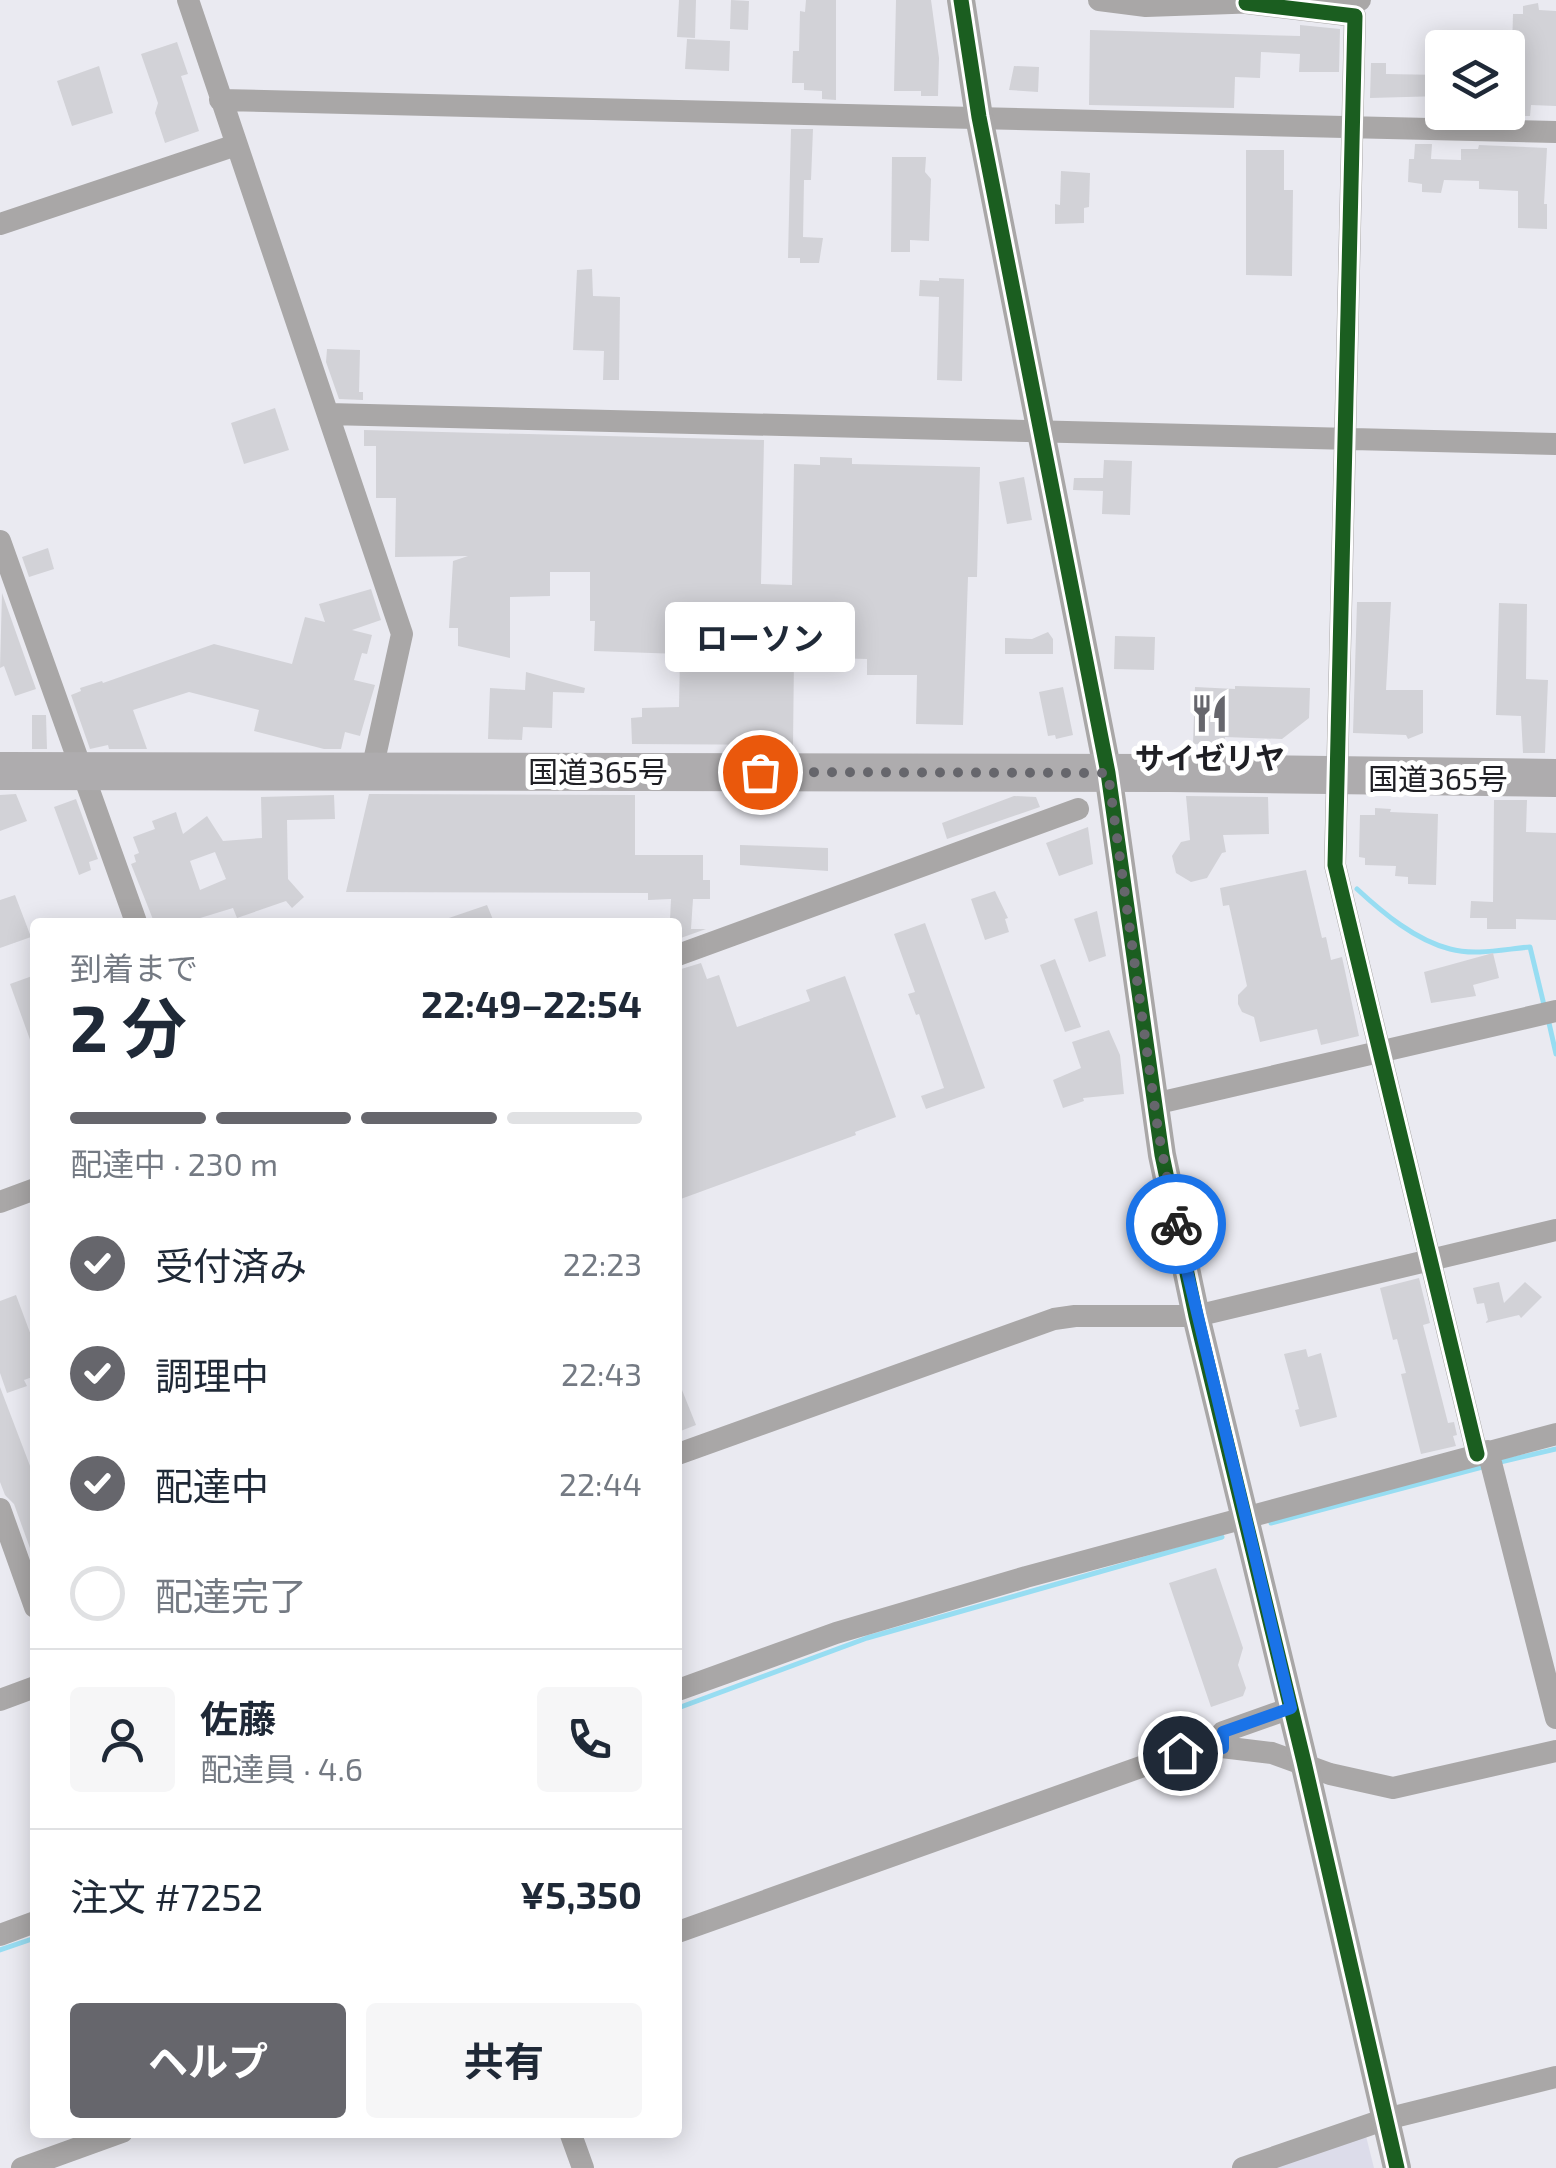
<!DOCTYPE html>
<html lang="ja">
<head>
<meta charset="utf-8">
<style>
	body { margin:0; font-family:"Exo 2","Noto Sans JP",sans-serif; background:#f6f6f7; color:#1f2937; height:100vh; display:flex; flex-direction:column; font-size:38px; white-space:nowrap }
	* { box-sizing:border-box; margin:0 }
	p { font-size:32px; color:#747a83 }
	.icon { flex:none; width:55px; height:55px; fill:none; stroke:currentColor; stroke-width:2; stroke-linecap:round; stroke-linejoin:round }
	.map { position:relative; flex:1; overflow:hidden }
	.drawer { position:absolute; left:30px; top:918px; width:652px; height:1220px; display:flex; flex-direction:column; background:#fff; border-radius:10px; box-shadow:0 5px 25px #0003 }
	.drawer>* { flex:none }
	.controls { position:absolute; left:1425px; top:30px; display:grid; gap:20px }
	.controls a { display:grid; place-items:center; width:100px; height:100px; border-radius:10px; background:#fff; box-shadow:0 5px 25px #0003; font-size:50px }
	.pin { position:absolute; display:grid; place-items:center; width:85px; height:85px; color:#fff; margin:-42px; border:5px solid #fff; border-radius:50%; box-shadow:0 2px 10px #0007 }
	.courier { position:absolute; display:grid; place-items:center; width:100px; height:100px; margin:-50px; border:8px solid #1a73e8; border-radius:50%; background:#fff; color:#222; box-shadow:0 2px 12px #0007 }
	.bubble { position:absolute; height:70px; border-radius:10px; background:#fff; box-shadow:0 5px 25px #0003; font-size:32px; font-weight:700; line-height:70px; text-align:center }
	.overview em { font-style:normal; font-weight:700 }
	.overview div { display:flex; flex-direction:column-reverse }
	.overview { display:flex; align-items:center; justify-content:space-between; height:170px; padding:0 40px }
	h1 { font-size:65px; font-weight:700; line-height:75px }
	.bar { display:grid; grid-template-columns:repeat(4,1fr); gap:15px 10px; align-content:center; height:120px; padding:0 40px }
	.bar i { height:12px; border-radius:8px; background:#e0e1e3 }
	.bar .selected { background:#66666c }
	.bar p { grid-column:span 4 }
	.line { display:flex; align-items:center; gap:25px; padding:0 40px; border-top:2px solid #e0e1e3 }
	.line div { flex:1 }
	.round { display:grid; place-items:center; flex:none; width:105px; height:105px; border-radius:10px; background:#f6f6f7 }
	ol { padding:0 40px; list-style:none }
	li { display:flex; align-items:center; gap:30px; height:110px }
	li p { margin-inline-start:auto }
	li .icon { padding:10px; border-radius:50%; background:#66666c; color:#fff; stroke-width:4 }
	li:last-child { color:#747a83 }
	li i { width:55px; height:55px; border:5px solid #e0e1e3; border-radius:50% }
	.button { display:flex; gap:20px; margin-top:auto; padding:20px 40px }
	.button a { flex:1; height:115px; border-radius:10px; background:#66666c; color:#fff; font-size:40px; font-weight:700; line-height:115px; text-align:center }
	.button a+a { background:#f6f6f7; color:#1f2937 }
	.map>svg:first-child { display:block }
</style>
</head>
<body>
<div class="map">
<svg width="1556" height="2168" viewBox="0 0 1556 2168">
	<rect width="100%" height="100%" fill="#eaeaf1"/>
	<path fill="#dcdcea" d="M1366,2136L1374,2168H1270Z"/>
	<g fill="none" stroke-linecap="round" stroke-linejoin="round">
		<path stroke="#97ddf2" stroke-width="5" d="M1357,889C1383,913 1415,940 1450,949C1475,956 1505,949 1530,947L1544,1005
			M1549,1023L1556,1054
			M1496,1463L1556,1449
			M1271,1523L1486,1466
			M678,1708L867,1638L1222,1537
			M0,1950L35,1938"/>
	</g>
	<path fill="#d2d2d7" fill-rule="evenodd" d="M679,0H696L695,38L677,37Z
		M731,0L749,1L748,30L730,29Z
		M806,0H836V100L822,99V91L804,90V83H792L793,51H799L800,11L805,12Z
		M896,0H931L939,58L938,96H921V91H894Z
		M1538,3L1539,10L1556,11V106L1531,105L1530,116H1510L1513,14H1523V6Z
		M1300,25L1340,29L1339,72H1299L1300,54L1261,52L1260,78L1235,77L1234,108L1089,105L1090,30L1300,36Z
		M687,39L730,41L729,71L685,69Z
		M177,42L188,74L181,76L199,131L165,143L155,113L158,103L141,54Z
		M1371,63H1386V74L1442,75V96L1370,98Z
		M99,66L113,113L72,126L57,81Z
		M1014,66L1039,67L1038,92L1009,90Z
		M791,129H813L811,180H804L803,237L823,238L819,263H800V258H788Z
		M1415,144H1432L1431,159L1461,160V149H1478L1479,145L1547,148L1544,204H1547V229L1518,228V191L1479,189V181L1444,180L1441,193L1422,192V184L1408,182L1409,159H1414Z
		M1246,150H1284V190H1293L1292,276L1246,275Z
		M892,157H926L925,172L931,179L929,241L910,240V252H891Z
		M1061,171L1090,173L1089,207L1084,208V223L1055,224V204L1060,205Z
		M592,269L593,296L620,297L619,380H603L604,351L573,350L577,270Z
		M939,278L964,279L962,381L937,380L939,297L919,296L920,280L939,281Z
		M327,349L360,350L359,392H363V400L339,399L326,362Z
		M275,408L289,450L244,464L231,423Z
		M364,430L764,440L761,584L792,585L794,464L820,465V457L852,458V464L980,467L977,577H968L963,725L916,724L917,675H867V659L794,657L793,745L632,744L631,718L642,717V708L679,707L680,654L594,651L595,621H590V572H550V596L510,597V658L458,646V628H449L453,561L468,556L395,557L396,498H376V446H364Z
		M1104,460L1132,461L1130,515L1102,514L1103,491L1073,490L1074,478H1103Z
		M1024,477L1032,520L1007,524L999,482Z
		M48,548L54,569L29,577L22,557Z
		M371,589L381,620L352,630L372,635L367,654L362,653L354,680L375,685L360,736L345,732L341,749H324L254,731L259,710L189,692L133,710L147,749H109L108,745L90,749L71,695L81,691L80,688L102,681L103,683L214,644L292,664L305,617L325,622L319,604Z
		M2,593L36,689L15,696L4,666L0,668Z
		M1357,602H1391L1386,690H1423V733L1408,739L1406,735L1353,733Z
		M1499,603L1527,604L1526,679L1548,680L1545,753H1523L1521,716L1496,715Z
		M1048,632L1053,639V654H1005V638L1032,639Z
		M1115,636L1155,637L1154,670L1114,669Z
		M526,672L585,688L584,693L553,692L552,728L523,727L522,740L488,739L490,688L525,690Z
		M1235,686L1310,688L1309,718L1282,739L1225,737V745L1193,744L1195,687L1235,689Z
		M1063,687L1073,735L1056,739L1055,735L1048,736L1039,692Z
		M32,715H46L47,749H32Z
		M16,794L27,821L0,831V795Z
		M369,794L635,795V855H703V880H710V899H693L691,929H706L678,939V920H670L671,899L648,900V893L346,892Z
		M334,795L335,819L287,820L288,879L304,897L292,908L286,901L237,918L233,908L187,922H154L131,864L136,862L134,855L139,853L133,837L155,829L152,821L176,812L183,834L207,816L223,841L262,838L261,797ZM215,852L226,879L200,890L190,861Z
		M1014,796L1036,797L1040,807L947,839L942,823Z
		M1186,796L1268,797L1269,834L1223,835L1226,852L1222,853L1207,878L1191,882L1176,873L1172,856L1181,842L1190,840Z
		M76,799L98,859L89,862L91,870L79,875L54,807Z
		M1494,800H1527L1526,832L1556,833V920L1516,919V929H1487V918H1470L1471,901L1493,902Z
		M1375,808L1391,809L1390,812L1438,814L1436,885L1408,884V877L1395,876L1396,866L1365,865V858L1359,857L1360,815H1375Z
		M1088,827L1093,864L1059,876L1046,843Z
		M740,845L828,848V871L740,865Z
		M1306,870L1322,938L1326,937L1331,960L1342,957L1359,1036L1321,1045L1317,1029L1260,1042L1254,1017L1242,1012L1238,1004V995L1247,986L1229,905L1223,906L1220,888Z
		M995,891L1008,918L1005,919L1009,932L985,940L971,899Z
		M15,895L31,937L0,948V900Z
		M487,905L494,922H443V920Z
		M1097,911L1106,956L1089,962L1074,919Z
		M925,923L985,1088L926,1109L921,1096L944,1088L919,1014L916,1015L908,994L915,992L894,934Z
		M1493,953L1499,978L1473,985L1476,996L1431,1003L1424,972Z
		M1055,959L1081,1027L1065,1032L1040,965Z
		M701,963L707,979L719,975L737,1027L810,1001L806,990L845,976L896,1117L855,1132L856,1135L678,1200V970Z
		M35,975V1048H33L10,984Z
		M1109,1030L1120,1055L1124,1094L1083,1098L1084,1101L1063,1108L1053,1080L1081,1068L1072,1042Z
		M1419,1278L1430,1323L1423,1325L1448,1423L1454,1422L1457,1435L1453,1436L1456,1446L1421,1454L1401,1374L1406,1373L1397,1339L1393,1340L1380,1288Z
		M1499,1282L1504,1303L1525,1282L1542,1297L1521,1318L1519,1315L1485,1323L1488,1320L1484,1303L1477,1304L1473,1288Z
		M16,1295L35,1346V1376L24,1380L27,1386L7,1393L0,1373V1301Z
		M1306,1349L1308,1357L1321,1353L1337,1417L1300,1427L1295,1410L1299,1409L1284,1354Z
		M678,1380L696,1425L678,1432Z
		M0,1387L35,1479V1562L14,1504L5,1495L0,1482Z
		M1216,1568L1243,1648L1238,1665L1246,1688L1243,1696L1211,1707L1169,1583Z"/>
	<g fill="none" stroke-linecap="round" stroke-linejoin="round">
		<path stroke="#a9a7a7" stroke-width="22" d="M188,0L402,634L372,770
			M1099,0L1146,6L1260,2
			M1322,1L1360,0
			M1246,3L1355,16L1335,865L1477,1454
			M220,100L1556,132
			M0,224L236,145
			M328,414L1556,444
			M0,541L136,922
			M678,955L1078,809
			M1154,1104L1556,1011
			M0,1202L35,1189
			M1488,1451L1556,1718
			M678,1454L1054,1319L1075,1316H1196L1556,1230
			M0,1509L35,1607
			M678,1690L836,1633L1026,1577L1556,1434
			M0,1700L35,1687
			M1223,1747V1732L1291,1708
			M678,1932L1180,1753L1213,1746L1272,1753L1330,1774L1393,1788L1556,1751
			M0,1935L35,1922
			M570,2132L583,2168
			M22,2168L122,2132
			M1243,2168L1386,2119L1556,2077"/>
		<path stroke="#a9a7a7" stroke-width="28" d="M961,0L979,117L1108,773L1162,1155L1196,1316L1304,1762L1397,2168"/>
		<path stroke="#aeacae" stroke-width="38" d="M0,771L1169,773L1556,778"/>
		<defs>
			<path id="cycleway" d="M961,0L979,117L1108,773L1162,1155L1196,1316L1304,1762L1397,2168
				M1246,3L1355,16L1335,865L1477,1454"/>
		</defs>
		<use href="#cycleway" stroke="#fff" stroke-width="21"/>
		<use href="#cycleway" stroke="#1b5e20" stroke-width="15"/>
	</g>
	<g fill="none" stroke-linecap="round" stroke-linejoin="round">
		<path stroke="#66666c" stroke-width="10" stroke-dasharray="0 18" d="M760,772L1108,773L1158,1130L1176,1224"/>
		<path stroke="#1a73e8" stroke-width="12" d="M1176,1224L1291,1708L1223,1732V1748L1180,1753"/>
	</g>
	<defs>
		<symbol id="restaurant-bare" viewBox="-9 -9 18 18"><path d="M-5-6h1v4h1v-4h1v4h1v-4h1v5L-1.5 .5V6h-2V.5L-5-1ZM5-6V6H3V1.5H1.5Q1.5-4 5-6Z" fill="#66666c" stroke="#fff" stroke-width="2.5" paint-order="stroke"/></symbol>
	</defs>
	<g fill-rule="evenodd">
		<use href="#restaurant-bare" x="1182" y="686" width="55" height="55"/>
	</g>
	<g text-anchor="middle" dominant-baseline="central" stroke-width="10" stroke-linejoin="round" paint-order="stroke">
		<g font-size="30" font-weight="bold" fill="#1f1f24" stroke="#fff">
			<text x="1210" y="757">サイゼリヤ</text>
		</g>
		<g font-size="30" fill="#1f1f24" stroke="#fff">
			<text x="598" y="771">国道365号</text>
			<text x="1438" y="778">国道365号</text>
		</g>
	</g>
</svg>
<div class="controls">
<a><svg class="icon" aria-label="layers" viewBox="0 0 24 24"><path d="M12 4l9 5-9 5-9-5zM3 14l9 5 9-5"/></svg></a>
</div>
<div class="pin" style="left:760px;top:772px;background:#ea580c"><svg class="icon" aria-label="bag" viewBox="0 0 24 24"><path d="M5 8h14l-1 12H6zM9 8a3 3 0 0 1 6 0"/></svg></div>
<div class="pin" style="left:1180px;top:1753px;background:#1f2937"><svg class="icon" aria-label="home" viewBox="0 0 24 24"><path d="M3 11l9-7 9 7M6 9v11h12V9"/></svg></div>
<div class="courier" style="left:1176px;top:1224px"><svg class="icon" aria-label="bike" viewBox="0 0 24 24"><circle cx="6" cy="16" r="4"/><circle cx="18" cy="16" r="4"/><path d="M6 16l4-8h5l3 8M10 8l3 8H6M13 5h3"/></svg></div>
<div class="bubble" style="left:665px;top:602px;width:190px">ローソン</div>
<section class="drawer">
<div class="overview"><div><h1>2 分</h1><p>到着まで</p></div><em>22:49–22:54</em></div>
<div class="bar"><i class="selected"></i><i class="selected"></i><i class="selected"></i><i></i><p>配達中 · 230 m</p></div>
<ol>
<li><svg class="icon" aria-label="check" viewBox="0 0 24 24"><path d="M5 12l5 5 9-10"/></svg>受付済み<p>22:23</p></li>
<li><svg class="icon" aria-label="check" viewBox="0 0 24 24"><path d="M5 12l5 5 9-10"/></svg>調理中<p>22:43</p></li>
<li><svg class="icon" aria-label="check" viewBox="0 0 24 24"><path d="M5 12l5 5 9-10"/></svg>配達中<p>22:44</p></li>
<li><i></i>配達完了</li>
</ol>
<div class="line" style="height:180px"><a class="round"><svg class="icon" aria-label="person" viewBox="0 0 24 24"><circle cx="12" cy="8" r="4"/><path d="M4 21q1-7 8-7t8 7"/></svg></a><div><b>佐藤</b><p>配達員 · 4.6</p></div><a class="round"><svg class="icon" aria-label="phone" viewBox="0 0 24 24"><path d="M5 4h4l2 5-3 2q2 4 5 5l2-3 5 2v4C11 20 4 13 5 4z"/></svg></a></div>
<div class="line" style="height:130px"><div>注文 #7252</div><b>¥5,350</b></div>
<div class="button"><a>ヘルプ</a><a>共有</a></div>
</section>
</div>
</body>
</html>
